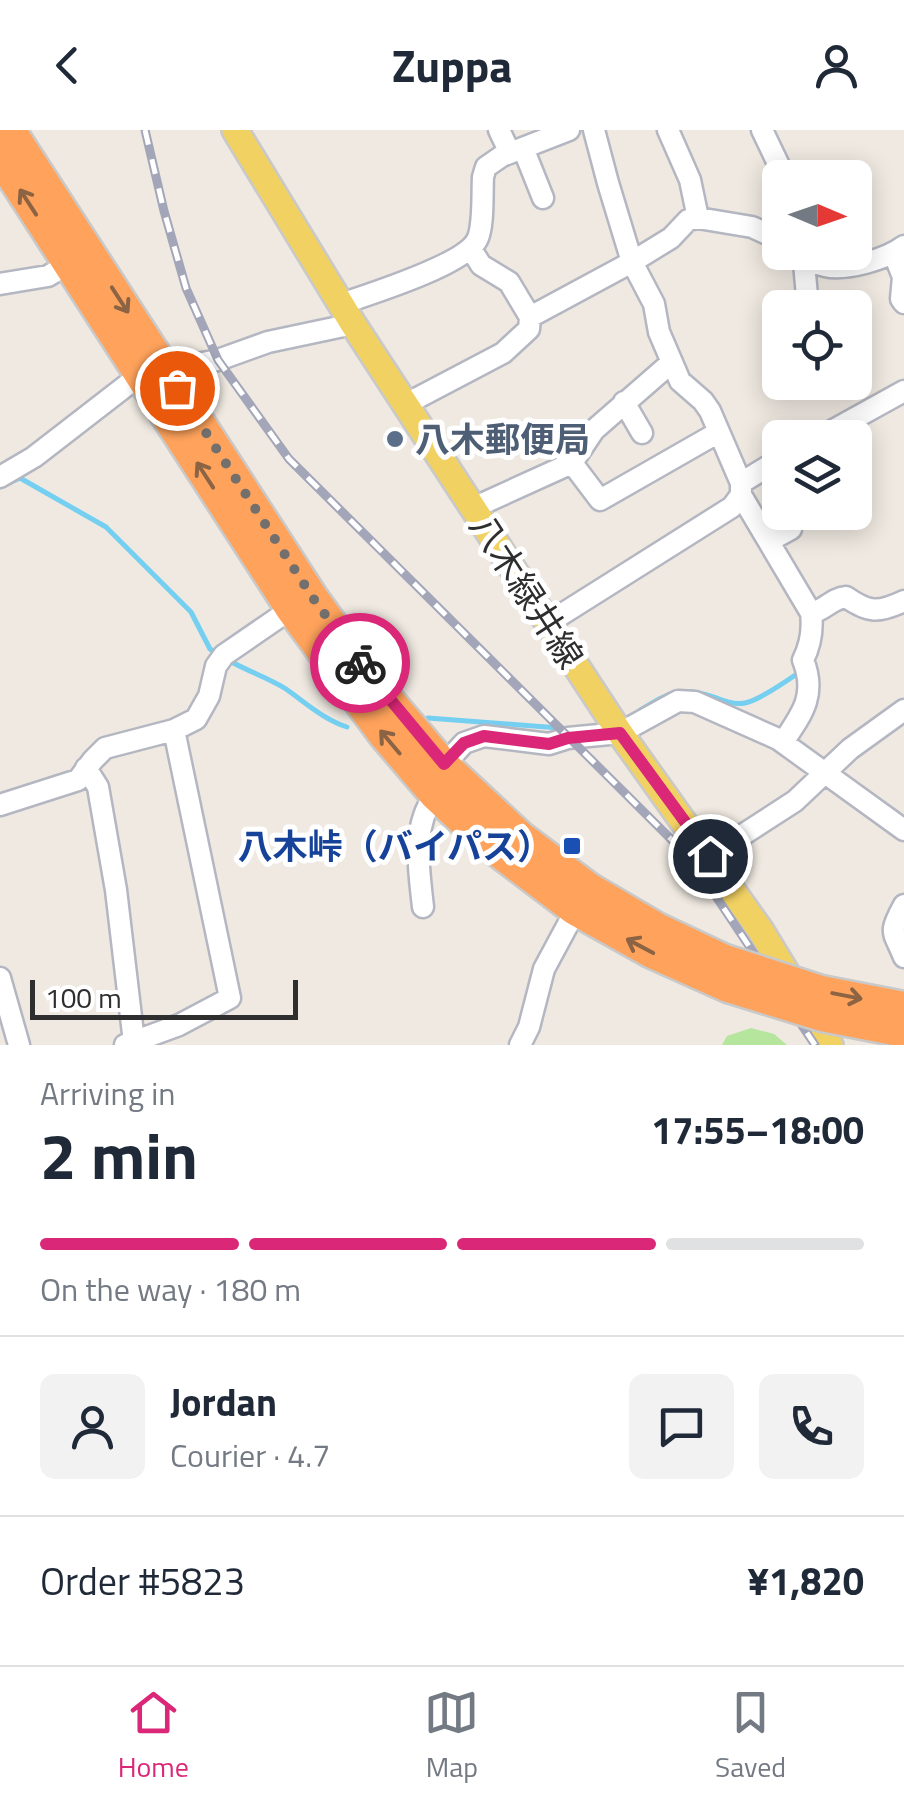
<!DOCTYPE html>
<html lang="en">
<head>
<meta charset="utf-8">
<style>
	body { margin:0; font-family:"Titillium Web","Noto Sans JP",sans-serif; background:#f2f2f3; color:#1f2937; height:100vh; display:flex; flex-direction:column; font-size:38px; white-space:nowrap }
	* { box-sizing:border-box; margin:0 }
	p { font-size:32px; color:#747a83 }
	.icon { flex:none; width:55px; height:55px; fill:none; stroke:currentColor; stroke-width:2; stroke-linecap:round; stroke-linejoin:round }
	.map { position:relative; height:915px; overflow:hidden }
	.sheet { display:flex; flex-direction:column; background:#fff; flex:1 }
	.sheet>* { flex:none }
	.needle { width:65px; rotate:92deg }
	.fabs { position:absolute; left:762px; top:30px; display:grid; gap:20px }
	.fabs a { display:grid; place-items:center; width:110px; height:110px; border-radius:15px; background:#fff; box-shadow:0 5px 25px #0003; font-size:50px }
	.scale { position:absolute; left:30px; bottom:25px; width:268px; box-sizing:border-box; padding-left:10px; border:5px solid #2e2e2e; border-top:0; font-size:28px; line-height:35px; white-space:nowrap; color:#2e2e2e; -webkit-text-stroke:8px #fff; paint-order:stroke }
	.pin { position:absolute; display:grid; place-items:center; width:85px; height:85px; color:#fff; margin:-42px; border:5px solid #fff; border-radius:50%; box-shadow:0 2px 10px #0007 }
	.courier { position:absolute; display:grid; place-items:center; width:100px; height:100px; margin:-50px; border:8px solid #db2777; border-radius:50%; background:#fff; color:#222; box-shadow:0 2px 12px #0007 }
	.summary em { font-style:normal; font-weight:700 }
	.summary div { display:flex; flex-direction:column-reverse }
	.summary { display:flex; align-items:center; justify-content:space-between; height:170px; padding:0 40px }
	h1 { font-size:65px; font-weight:700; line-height:75px }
	.bar { display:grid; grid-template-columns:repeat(4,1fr); gap:15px 10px; align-content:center; height:120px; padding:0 40px }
	.bar i { height:12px; border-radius:8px; background:#e0e1e3 }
	.bar .current { background:#db2777 }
	.bar p { grid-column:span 4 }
	.line { display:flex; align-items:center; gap:25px; padding:0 40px; border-top:2px solid #e0e1e3 }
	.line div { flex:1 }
	.round { display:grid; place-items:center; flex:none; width:105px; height:105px; border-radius:15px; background:#f2f2f3 }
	header { display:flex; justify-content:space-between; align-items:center; height:130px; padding:0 40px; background:#fff; font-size:45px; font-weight:700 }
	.dock { display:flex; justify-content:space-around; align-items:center; height:140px; border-top:2px solid #e0e1e3; background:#fff; font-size:28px; color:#747a83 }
	.dock a { display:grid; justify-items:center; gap:5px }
	.dock .current { color:#db2777 }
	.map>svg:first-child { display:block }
</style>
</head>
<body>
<header><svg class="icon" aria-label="back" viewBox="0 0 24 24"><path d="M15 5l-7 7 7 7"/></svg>Zuppa<svg class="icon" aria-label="person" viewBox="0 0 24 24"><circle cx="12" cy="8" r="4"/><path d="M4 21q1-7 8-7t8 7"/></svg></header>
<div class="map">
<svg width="904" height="915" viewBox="0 0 904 915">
	<rect width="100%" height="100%" fill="#efe9e1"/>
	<path fill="#b6e59e" d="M751,898L774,904L787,915H722L727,906Z"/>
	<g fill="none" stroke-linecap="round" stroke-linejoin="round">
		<path stroke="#75cff0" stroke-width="5" d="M0,357L20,348L106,397L191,482L210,519L219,524
			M228,530C247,541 269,548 286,559C306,573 323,589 347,597
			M639,581C668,563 679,555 714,567C724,571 734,575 745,573C760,570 788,550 801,541
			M428,588L572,599"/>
		<defs>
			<path id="minor" d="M499,0L510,23
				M668,0L690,50L698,88
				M762,0L785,48
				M523,18L543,68
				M795,122C804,128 815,134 825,136C846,141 887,129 904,116
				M894,124L903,147L901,169L904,173
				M0,154L48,146L68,134
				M803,173L807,166L803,122
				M341,174C370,164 464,135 477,110C484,97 482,63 483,47L486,37L502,26L569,0
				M530,187L632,132L671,108L688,90L698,88L752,97L780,110
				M624,272L642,303
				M406,274L503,223L529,199L530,187L509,152L481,135L471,119
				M819,308L904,261
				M572,333L600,370L719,302
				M0,347L34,327L140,245L218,230L268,212L353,194
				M741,353L780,329
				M741,365L811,483C813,499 810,516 803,530C817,565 802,584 783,612
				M473,378L572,333L594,300L672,232
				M769,411L791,399
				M811,483C824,481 832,468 846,467C869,483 878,483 904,471
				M548,493L732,377L741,365V353L710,281L703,271L680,251L659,202L654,174L632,132L608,53L594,0
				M444,635L464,613L484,606L549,614L568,608L620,603L678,571L695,572L778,609L904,700
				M86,638L98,657L116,760L134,912
				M0,675L78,650L93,630L105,618L174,600L196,589L209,566L216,536L224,525L291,479
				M710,726L795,671L850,619L904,580
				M904,775C888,804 893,800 904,827
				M423,777C419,740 411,697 435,665
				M0,848L19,915
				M125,915L179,895L230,868L174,600
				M520,915L529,897L544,839L580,772"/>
			<path id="major" d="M235,0L353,194L548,493L620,603L761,801L830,915"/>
			<path id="highway" d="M10,0L313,468L376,555L444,635L521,707L589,758L657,798L725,830
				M0,28L291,479L383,604L435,665L489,715L575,780L650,822L728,857"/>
		</defs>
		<use href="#minor" stroke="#b4b7c1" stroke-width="25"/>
		<use href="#major" stroke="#c9c9c9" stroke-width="30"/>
		<use href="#highway" stroke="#c9c9c9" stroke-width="35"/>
		<use href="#minor" stroke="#fff" stroke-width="20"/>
		<use href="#major" stroke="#f2d163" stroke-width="25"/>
		<use href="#highway" stroke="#ffa35c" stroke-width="30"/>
		<defs>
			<path id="rail" d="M145,0L164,81L186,158L218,230L289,329L691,729L815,915"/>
		</defs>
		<use href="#rail" stroke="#a3a6b8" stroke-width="9"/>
		<use href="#rail" stroke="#fff" stroke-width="5" stroke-dasharray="15" stroke-linecap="butt"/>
		<defs>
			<path id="highway-bridge" d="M725,830L821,861L904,877
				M728,857L822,886L904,902"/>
		</defs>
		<use href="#highway-bridge" stroke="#c9c9c9" stroke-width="35" stroke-linecap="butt"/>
		<use href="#highway-bridge" stroke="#ffa35c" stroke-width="30"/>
	</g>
	<defs><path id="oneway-shaft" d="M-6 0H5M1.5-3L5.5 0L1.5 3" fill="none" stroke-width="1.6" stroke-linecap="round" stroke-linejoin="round" transform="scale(2.5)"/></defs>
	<g stroke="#8c6343">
		<use href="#oneway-shaft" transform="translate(28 72) rotate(-123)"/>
		<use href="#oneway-shaft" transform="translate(120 170) rotate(57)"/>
		<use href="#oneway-shaft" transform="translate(205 345) rotate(-123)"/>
		<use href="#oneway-shaft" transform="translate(390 612) rotate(-130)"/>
		<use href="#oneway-shaft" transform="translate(640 816) rotate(-152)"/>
		<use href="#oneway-shaft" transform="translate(847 866) rotate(11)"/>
	</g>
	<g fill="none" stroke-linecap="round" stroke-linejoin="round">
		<path stroke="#726f6d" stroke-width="10" stroke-dasharray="0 18" d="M177,258L313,468L360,533"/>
		<path stroke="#db2777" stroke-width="12" d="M360,533L444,634L464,613L484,606L549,614L568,608L620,603L710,726"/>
	</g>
	<circle fill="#5c6f8a" stroke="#fff" stroke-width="4" cx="395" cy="309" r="10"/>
	<rect fill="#1a4fb4" stroke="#fff" stroke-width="4" x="562" y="706" width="20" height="20" rx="5"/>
	<g text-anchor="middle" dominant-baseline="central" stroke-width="10" stroke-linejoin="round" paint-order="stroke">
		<g font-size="35" font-weight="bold" fill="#4e5e75" stroke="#fff" text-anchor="start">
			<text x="415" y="309">八木郵便局</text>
		</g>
		<g font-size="35" fill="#2e2e2e" stroke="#fff">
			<text transform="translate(527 461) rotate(57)">八木緑井線</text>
		</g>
		<g font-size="35" font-weight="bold" fill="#164399" stroke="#fff" text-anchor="end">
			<text x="552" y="716">八木峠（バイパス）</text>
		</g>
	</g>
</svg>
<div class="fabs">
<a><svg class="needle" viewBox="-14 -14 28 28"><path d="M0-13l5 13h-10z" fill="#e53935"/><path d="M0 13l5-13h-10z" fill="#747a83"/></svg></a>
<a><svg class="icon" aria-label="locate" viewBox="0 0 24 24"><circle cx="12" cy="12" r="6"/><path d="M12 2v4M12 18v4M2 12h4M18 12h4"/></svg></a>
<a><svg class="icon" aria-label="layers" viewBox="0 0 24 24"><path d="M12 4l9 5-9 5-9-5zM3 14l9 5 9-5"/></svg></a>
</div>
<div class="scale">100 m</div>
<div class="pin" style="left:177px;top:258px;background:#ea580c"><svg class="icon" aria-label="bag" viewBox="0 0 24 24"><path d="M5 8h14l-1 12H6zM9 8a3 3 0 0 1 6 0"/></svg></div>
<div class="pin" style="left:710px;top:726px;background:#1f2937"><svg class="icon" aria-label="home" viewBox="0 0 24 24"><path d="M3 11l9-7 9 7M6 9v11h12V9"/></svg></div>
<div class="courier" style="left:360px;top:533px"><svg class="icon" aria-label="bike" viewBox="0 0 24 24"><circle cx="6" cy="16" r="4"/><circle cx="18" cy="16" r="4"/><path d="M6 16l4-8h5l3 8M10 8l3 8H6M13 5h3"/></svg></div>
</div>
<section class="sheet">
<div class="summary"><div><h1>2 min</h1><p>Arriving in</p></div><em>17:55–18:00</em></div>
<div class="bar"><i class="current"></i><i class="current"></i><i class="current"></i><i></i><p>On the way · 180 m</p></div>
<div class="line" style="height:180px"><a class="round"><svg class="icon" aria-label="person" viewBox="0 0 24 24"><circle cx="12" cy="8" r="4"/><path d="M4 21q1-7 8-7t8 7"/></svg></a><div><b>Jordan</b><p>Courier · 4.7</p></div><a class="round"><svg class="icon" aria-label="chat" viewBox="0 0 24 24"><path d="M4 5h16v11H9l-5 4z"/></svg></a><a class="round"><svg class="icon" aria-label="phone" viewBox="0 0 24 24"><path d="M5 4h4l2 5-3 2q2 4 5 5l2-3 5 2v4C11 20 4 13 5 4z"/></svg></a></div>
<div class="line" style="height:130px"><div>Order #5823</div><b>¥1,820</b></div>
</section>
<nav class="dock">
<a class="current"><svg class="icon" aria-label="home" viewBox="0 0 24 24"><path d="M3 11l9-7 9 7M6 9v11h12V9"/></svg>Home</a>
<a><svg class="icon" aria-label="map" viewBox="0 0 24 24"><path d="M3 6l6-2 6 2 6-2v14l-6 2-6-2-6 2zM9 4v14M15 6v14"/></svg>Map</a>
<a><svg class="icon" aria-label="saved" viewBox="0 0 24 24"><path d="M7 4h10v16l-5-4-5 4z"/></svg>Saved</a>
</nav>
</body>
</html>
